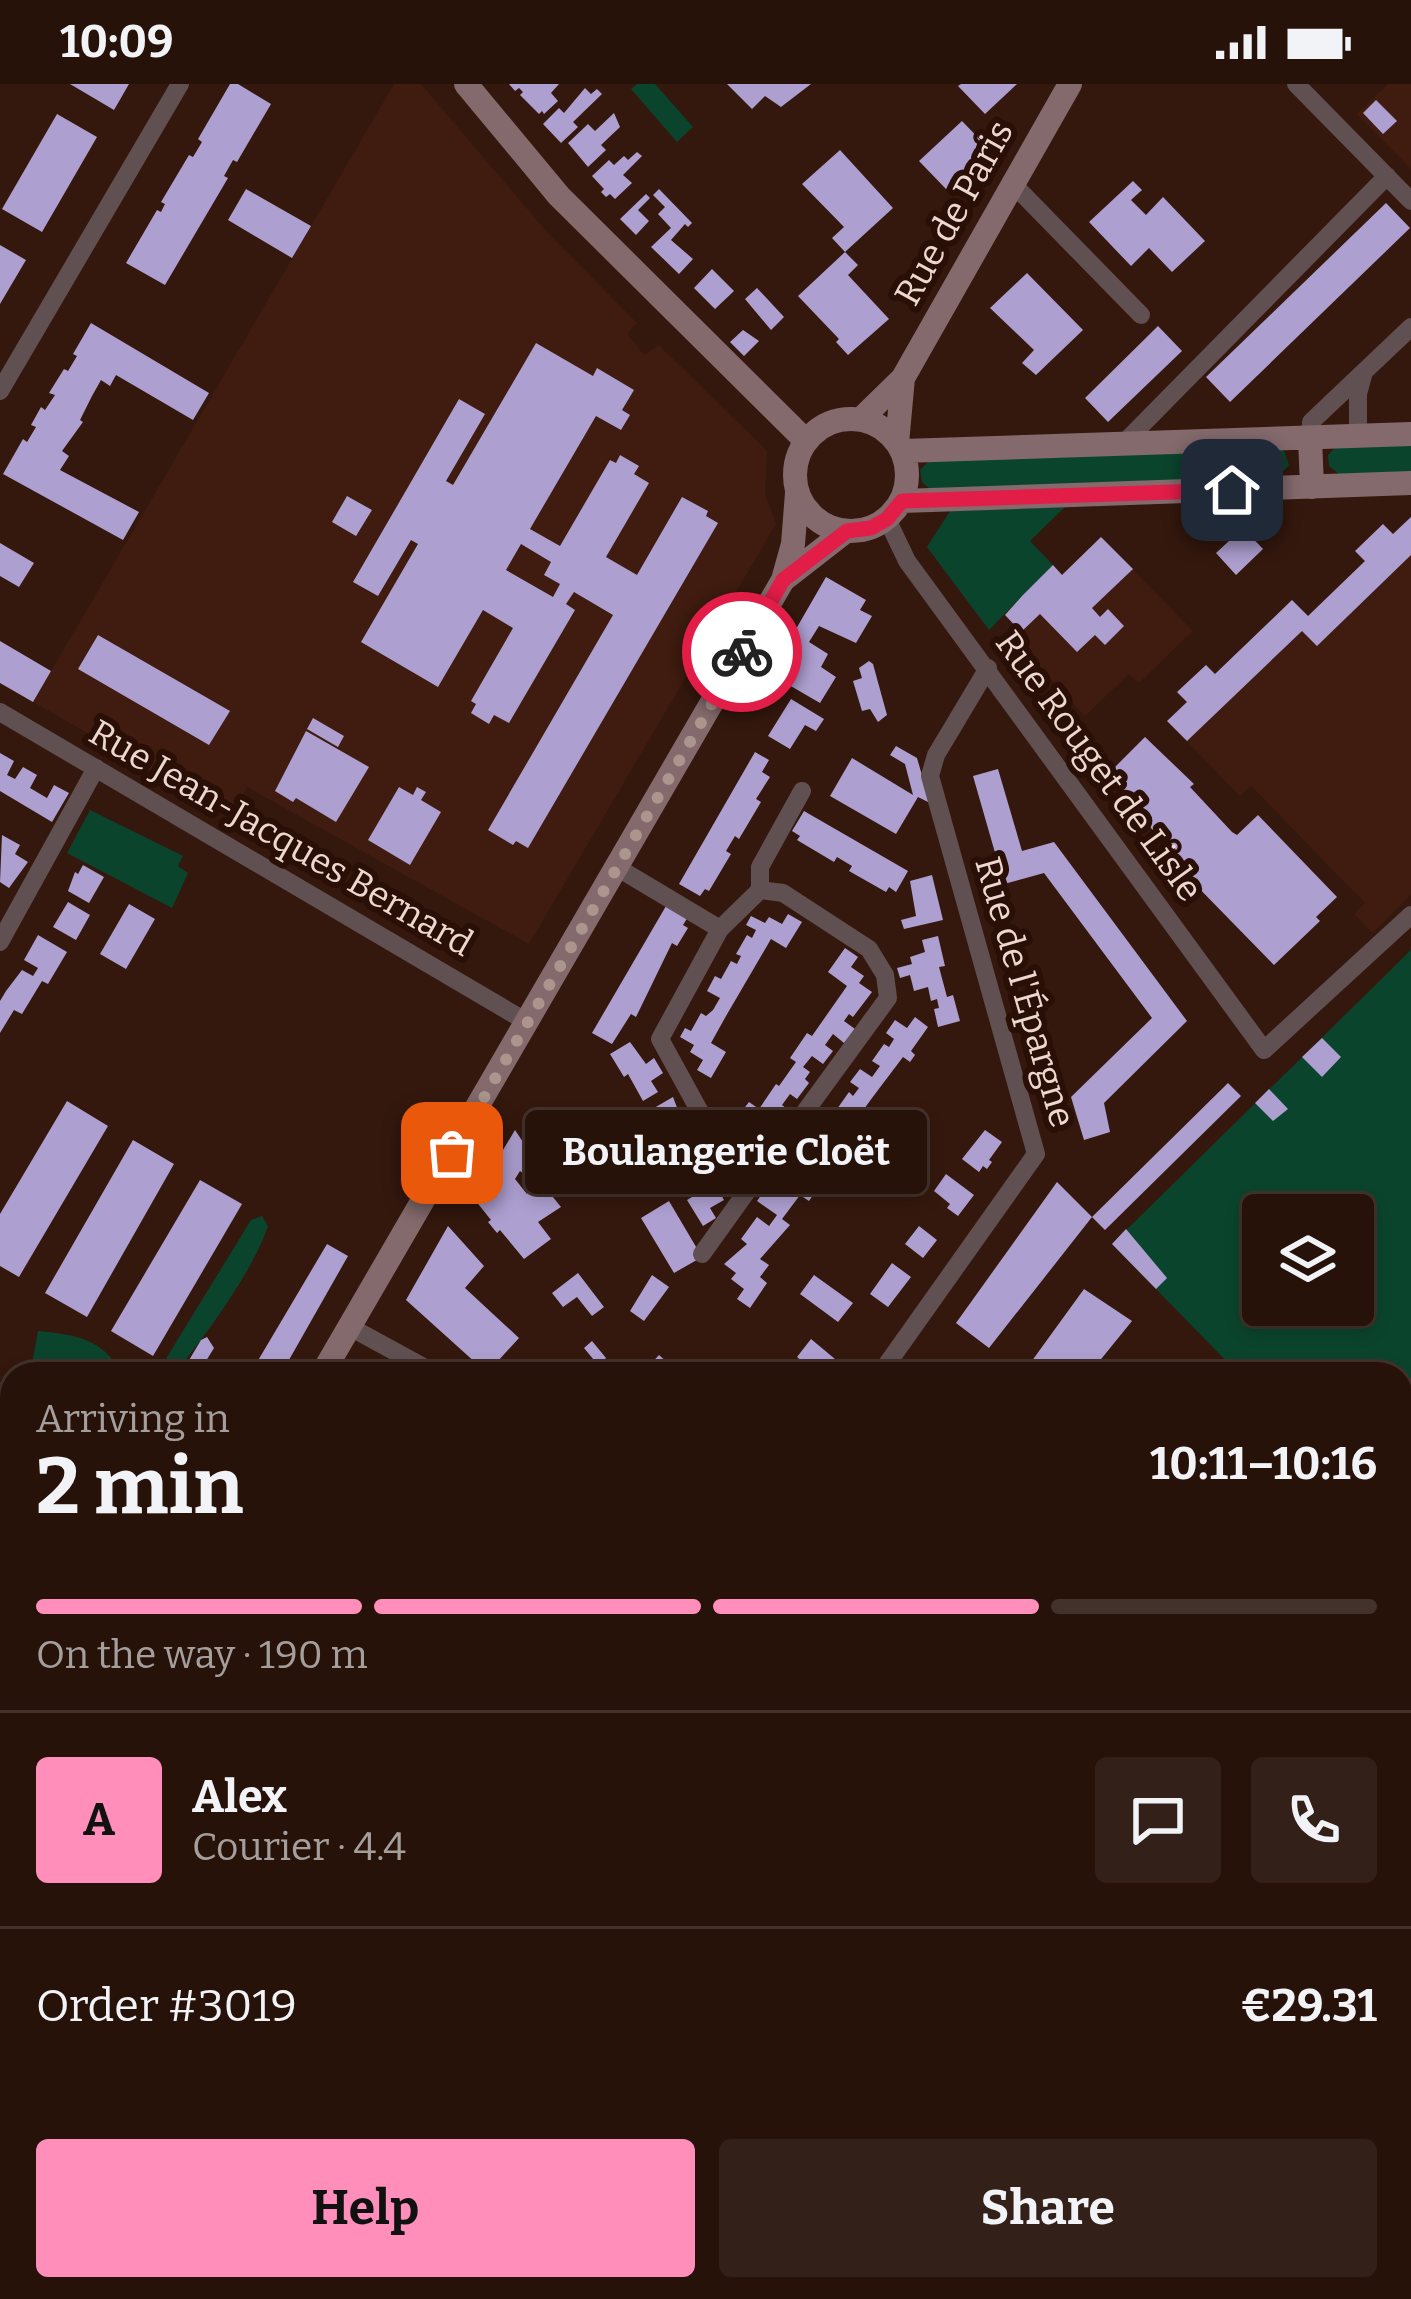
<!DOCTYPE html>
<html lang="en">
<head>
<meta charset="utf-8">
<style>
	body { margin:0; font-family:Bitter,serif; background:#332018; color:#f1f3f6; height:100vh; display:flex; flex-direction:column; font-size:45px; white-space:nowrap }
	* { box-sizing:border-box; margin:0 }
	p { font-size:39px; color:#a49e9c }
	.icon { flex:none; width:66px; height:66px; fill:none; stroke:currentColor; stroke-width:2; stroke-linecap:round; stroke-linejoin:round }
	.map { position:relative; flex:1; overflow:hidden }
	.panel { position:absolute; left:0px; top:1278px; width:1413px; height:939px; display:flex; flex-direction:column; background:#27120a; border-radius:36px 36px 0 0; box-shadow:0 6px 18px #0003,0 0 0 3px #43322b }
	.panel>* { flex:none }
	.buttons { position:absolute; left:1242px; top:1110px; display:grid; gap:24px }
	.buttons a { display:grid; place-items:center; width:132px; height:132px; border-radius:12px; background:#27120a; box-shadow:0 6px 18px #0003,0 0 0 3px #43322b; font-size:60px }
	.pin { position:absolute; display:grid; place-items:center; width:102px; height:102px; color:#fff; margin:-51px; border-radius:24px; box-shadow:0 6px 18px #0006 }
	.courier { position:absolute; display:grid; place-items:center; width:120px; height:120px; margin:-60px; border:9px solid #e11d48; border-radius:50%; background:#fff; color:#222; box-shadow:0 3px 15px #0007 }
	.bubble { position:absolute; height:84px; border-radius:12px; background:#27120a; box-shadow:0 6px 18px #0003,0 0 0 3px #43322b; font-size:39px; font-weight:700; line-height:84px; text-align:center }
	.overview em { font-style:normal; font-weight:700 }
	.overview div { display:flex; flex-direction:column-reverse }
	.overview { display:flex; align-items:center; justify-content:space-between; height:204px; padding:0 36px }
	h1 { font-size:78px; font-weight:700; line-height:90px }
	.bar { display:grid; grid-template-columns:repeat(4,1fr); gap:18px 12px; align-content:center; height:144px; padding:0 36px }
	.bar i { height:15px; border-radius:9px; background:#43322b }
	.bar .on { background:#ff8eba }
	.bar p { grid-column:span 4 }
	.line { display:flex; align-items:center; gap:30px; padding:0 36px; border-top:3px solid #43322b }
	.line div { flex:1 }
	.round { display:grid; place-items:center; flex:none; width:126px; height:126px; border-radius:12px; background:#332018 }
	.primary-button { display:flex; gap:24px; margin-top:auto; padding:24px 36px }
	.primary-button a { flex:1; height:138px; border-radius:12px; background:#ff8eba; color:#111; font-size:48px; font-weight:700; line-height:138px; text-align:center }
	.primary-button a+a { background:#332018; color:#f1f3f6 }
	.status { display:flex; justify-content:space-between; align-items:center; height:84px; padding:0 60px; background:#27120a; direction:ltr }
	.status svg { height:33px; fill:currentColor }
	.map>svg:first-child { display:block }
</style>
</head>
<body>
<div class="status"><b>10:09</b><svg viewBox="0 0 49 12"><path d="M0 12V9h3v3zM5 12V6h3v6zM10 12V3h3v9zM15 12V0h3v12zM26 1h20v11H26zM47 4h2v5h-2z"/></svg></div>
<div class="map">
<svg width="1411" height="2215" viewBox="0 0 1411 2215">
	<rect width="100%" height="100%" fill="#34180d"/>
	<path fill="#3f1c0f" d="M394,0H421L547,148L637,239L627,250L644,271L659,261L767,367L765,409L776,440L529,860L247,703L231,731L33,618Z
		M1388,0H1411V85L1357,30Z
		M1411,433V810L1372,849L1354,830L1365,819L1251,702L1240,712L1167,637L1186,618L1177,608L1206,581L1216,590L1292,516L1309,532L1364,478L1355,467L1383,440L1393,450Z
		M1101,453L1193,547L1139,599L1129,590L1085,632L1012,555L1020,548L1005,531L1053,481L1062,490Z
		M859,2205H1048L1037,2215H869Z"/>
	<path fill="#0b442d" fill-rule="evenodd" d="M637,0H655L693,43L677,58L631,5Z
		M1411,360V389L1340,391L1329,382L1328,371L1337,362Z
		M1275,363L1284,367L1289,381L1277,394L932,407L922,398L920,386L929,377Z
		M1065,423L1030,457L1053,481L989,546L927,463L950,427Z
		M90,726L183,772L178,782L188,789L172,824L67,769Z
		M1411,866V1465L1401,1455V1290H1239L1112,1160ZM1263,1131H1353V1221H1263Z
		M262,1132L268,1142C252,1189 208,1247 178,1286H167V1273L251,1136Z
		M38,1247C66,1250 93,1252 112,1275L111,1286L105,1290H22L32,1279Z"/>
	<path fill="#ad9fd0" fill-rule="evenodd" d="M70,0H129L114,26Z
		M230,0H238L271,20L237,78L233,76L224,92L228,94L165,201L126,179L157,126L161,128L165,120L161,118L189,71L193,73L202,58L198,55Z
		M509,0H559L551,9L558,17L544,30L542,27L539,30L520,11L523,8L519,4L515,7Z
		M727,0H811L781,23L765,12L752,25Z
		M961,0H1017L985,30L958,2Z
		M585,4L591,10L597,5L602,10L573,38L578,43L561,59L543,40L559,24L564,29Z
		M1376,16L1397,37L1383,50L1363,29Z
		M614,29L620,43L601,61L606,66L588,83L568,59L588,40L595,47Z
		M57,30L97,53L42,148L2,125Z
		M962,37L989,65L946,105L919,77Z
		M840,66L893,124L845,168L832,154L844,143L802,100Z
		M637,68L642,72L623,91L632,99L615,115L610,110L606,113L601,108L604,105L592,92L609,76L614,81L624,72L628,76Z
		M1133,97L1142,106L1131,116L1146,131L1163,113L1205,157L1172,188L1149,164L1131,182L1089,138Z
		M246,105L311,142L292,174L228,136Z
		M659,105L692,139L688,143L685,140L671,156L693,175L679,190L651,163L671,144L658,130L665,123L653,111Z
		M646,110L650,114L638,126L649,137L636,151L620,135Z
		M1386,119L1410,144L1230,318L1206,293Z
		M0,161L26,176L0,220Z
		M845,168L858,181L848,191L889,235L848,271L836,258L839,255L798,212Z
		M712,185L734,207L715,225L694,204Z
		M1027,189L1083,246L1036,291L1022,279L1034,266L990,224Z
		M757,204L784,233L771,246L745,215Z
		M91,239L209,309L193,336L116,291L110,302L101,296L92,312L80,336L83,338L62,367L69,372L60,386L139,428L123,456L3,390L23,355L27,358L36,343L31,341L41,323L45,326L55,311L49,309L64,285L68,287L77,272L73,270Z
		M1158,242L1182,267L1108,338L1085,314Z
		M743,246L759,257L744,272L730,258Z
		M536,259L593,292L597,284L634,306L622,326L630,331L621,346L596,332L530,445L560,462L610,376L616,379L620,371L639,382L634,390L649,399L606,473L637,491L682,413L708,427L706,432L718,439L528,764L516,757L513,761L488,746L613,531L574,508L566,520L575,526L509,639L494,631L489,640L471,629L476,620L471,617L513,544L483,526L438,603L361,558L418,460L411,456L378,512L353,498L459,315L485,330L446,397L453,401ZM521,460L551,478L544,491L560,500L553,513L506,486Z
		M347,412L372,426L356,452L332,438Z
		M1411,433V471L1317,562L1302,547L1187,657L1167,637L1187,618L1177,608L1206,581L1215,590L1292,516L1308,532L1365,477L1355,467L1383,440L1393,450Z
		M1243,444L1263,465L1236,491L1216,469Z
		M1101,453L1133,485L1092,524L1100,533L1108,525L1124,542L1105,561L1095,551L1077,568L1040,530L1021,548L1005,531L1022,512L1053,481L1062,491Z
		M0,459L34,479L19,503L0,492Z
		M826,493L866,516L860,526L872,532L856,559L819,542L809,558L828,570L821,583L836,593L820,619L770,590Z
		M98,551L230,627L209,661L78,585Z
		M0,557L51,587L33,618L0,599Z
		M869,577L873,580L887,631L878,638L870,625L862,627L853,597L862,594L859,584Z
		M791,615L824,635L816,647L805,641L790,665L768,652Z
		M313,634L344,652L338,663L307,645Z
		M306,647L369,683L336,738L296,714L293,718L275,707Z
		M1145,653L1194,700L1190,703L1232,748L1237,751L1258,731L1337,813L1316,833L1320,837L1274,881L1187,792L1192,787L1150,743L1131,718L1133,716L1108,690Z
		M896,662L917,674L930,719L918,713L896,750L830,712L852,674L913,711L905,680L890,671Z
		M755,668L769,676L762,688L770,693L756,715L761,718L739,755L735,752L726,767L731,770L709,807L705,805L700,812L679,800Z
		M0,669L14,677L7,691L15,695L23,683L37,691L30,704L47,714L54,701L69,709L52,738L0,707Z
		M998,685L1022,767L1054,758L1187,937L1104,1019L1110,1048L1084,1056L1071,1013L1152,934L1044,789L1004,800L973,692Z
		M399,703L413,711L417,703L426,708L421,716L441,728L410,781L368,756Z
		M804,727L908,787L896,808L889,803L886,808L849,787L852,782L837,773L834,778L797,756L800,752L792,747Z
		M2,751L20,761L15,770L28,778L9,804L0,798Z
		M83,781L104,793L89,819L68,807L75,788L78,790Z
		M932,791L943,836L904,845L901,836L916,832L910,797Z
		M68,818L90,831L76,856L53,843Z
		M129,820L155,835L126,885L100,870Z
		M666,822L688,833L683,841L688,844L677,862L672,859L636,933L631,930L612,960L592,949Z
		M788,830L802,838L786,864L771,855L726,932L711,959L726,968L711,994L697,986L703,976L690,968L694,961L680,953L685,944L691,947L701,929L706,932L713,926L720,914L707,907L715,892L721,895L731,877L737,880L741,872L736,870L747,851L752,854L756,846L746,841L751,832L765,839L769,833L782,840Z
		M38,851L67,868L48,900L42,897L22,930L14,926L0,949V917L6,907L22,886L33,892L38,884L24,876Z
		M938,852L945,882L939,883L947,913L953,911L960,937L938,943L934,925L939,924L937,915L931,917L928,903L914,907L910,891L900,894L897,884L912,880L910,873L925,868L922,856Z
		M845,864L858,873L851,883L864,892L859,899L872,908L853,933L849,930L844,937L855,945L844,959L833,950L825,961L833,967L823,980L812,972L803,983L810,988L805,995L809,999L797,1015L790,1010L782,1021L793,1030L780,1053L768,1044L763,1051L751,1041L744,1051L731,1041L749,1018L759,1025L776,1000L779,1002L796,978L790,974L807,949L812,952L847,902L828,888Z
		M915,933L928,943L911,967L915,971L910,978L903,973L872,1014L846,1050L853,1055L844,1069L840,1065L822,1090L819,1088L810,1099L818,1104L809,1117L800,1111L782,1135L790,1141L760,1175L769,1181L760,1193L767,1199L750,1224L737,1215L744,1205L731,1195L736,1189L724,1180L747,1160L741,1155L757,1133L769,1142L777,1131L757,1117L767,1103L778,1112L786,1101L783,1098L797,1084L791,1079L807,1058L818,1067L826,1055L818,1050L832,1034L827,1030L833,1023L837,1025L849,1008L853,1012L859,1004L850,998L860,985L872,993L880,982L872,977L884,960L889,963L894,955L886,949L895,936L907,944Z
		M1322,954L1341,973L1322,993L1302,973Z
		M630,958L646,980L654,974L663,989L651,997L658,1008L643,1017L628,990L624,993L610,970Z
		M1228,999L1241,1012L1105,1146L1092,1133Z
		M1269,1005L1288,1025L1273,1037L1255,1019Z
		M673,1013L686,1047L692,1044L701,1060L681,1071L654,1024Z
		M67,1017L108,1042L19,1193L0,1182V1130Z
		M910,1034L926,1045L919,1055L903,1044Z
		M515,1046L529,1067L537,1062L558,1091L542,1099L531,1086L527,1092L520,1087L515,1095L527,1110L537,1097L544,1102L561,1123L538,1138L551,1155L524,1175L500,1146L497,1149L488,1138L491,1136L475,1116L482,1110L473,1099L488,1074L494,1081Z
		M985,1046L1002,1058L989,1076L992,1078L987,1085L983,1082L979,1088L962,1075Z
		M133,1056L174,1080L87,1233L45,1209Z
		M697,1076L704,1087L716,1080L733,1101L720,1109L724,1116L710,1124L716,1134L703,1142L687,1116L697,1110L682,1084Z
		M946,1090L974,1111L958,1132L947,1124L950,1120L934,1107Z
		M200,1096L242,1120L153,1272L111,1247Z
		M1057,1098L1092,1133L989,1264L956,1239Z
		M669,1117L702,1173L674,1189L641,1134Z
		M448,1142L484,1182L465,1204L519,1254L487,1289L406,1216Z
		M919,1142L937,1156L923,1174L905,1160Z
		M1126,1145L1167,1194L1156,1205L1112,1160Z
		M327,1160L348,1172L281,1290H250Z
		M892,1179L911,1193L888,1223L870,1210Z
		M578,1189L604,1223L592,1232L577,1213L563,1223L552,1209Z
		M652,1191L669,1203L644,1237L630,1227Z
		M814,1191L853,1219L838,1238L800,1210Z
		M1084,1205L1132,1237L1089,1290H1033L1026,1285Z
		M207,1253L214,1264L198,1290L182,1288L201,1256Z
		M811,1255L847,1285L843,1290H817L797,1273Z
		M592,1257L606,1274L598,1281L584,1264Z
		M659,1271L680,1290H641Z
		M1401,1574L1411,1596V1627L1401,1631Z
		M1401,1651L1411,1655L1409,1690L1401,1687Z
		M0,1706L12,1713V1740L0,1733Z
		M1411,1752V1789L1401,1778V1753L1407,1758Z
		M1411,1804V1849L1404,1859L1401,1857V1820Z
		M1411,1946V1984L1404,1991L1401,1955Z
		M6,1964H12V2005H7Z
		M10,2145V2170L0,2171V2146Z
		M0,2181H11V2202H0Z
		M117,2205H156V2215H118Z
		M1138,2205H1159L1168,2215H1127Z"/>
	<g fill="none" stroke-linecap="round" stroke-linejoin="round">
		<path stroke="#605051" stroke-width="18" d="M1296,0L1411,117
			M1011,98L1141,231
			M0,307L180,0
			M1358,352V310L1364,288
			M1310,354L1311,338L1411,243
			M1123,360L1387,92
			M887,435L907,477L1264,966L1411,831
			M0,628L527,938
			M618,784L720,845L660,955L745,1110L888,914L885,891L869,865L783,809L760,806L720,845
			M760,806V783L802,707
			M0,858L96,684
			M702,1170L745,1110
			M350,1243L436,1290
			M880,1290L1036,1070L930,692L936,671L988,584
			M0,1422L12,1430
			M1401,1884L1411,1893
			M1401,2056L1411,2047
			M22,2205V2215
			M673,2205L684,2215
			M1232,2215L1242,2205"/>
		<path stroke="#846a6c" stroke-width="24" d="M466,0L559,112L806,357
			M795 391a56 56 0 1 1 112 0a56 56 0 1 1-112 0Z
			M861,335L903,294L1070,0
			M1310,354L1312,403
			M897,359L903,294
			M903,367L1411,350
			M902,417L1411,399
			M783,496L846,447
			M322,1290L783,496L793,460L797,409
			M0,1844L12,1824"/>
		<path stroke="#9f7e80" stroke-width="27" d="M1401,2102L1411,2092
			M1401,2152L1411,2142
			M1279,2215L1289,2205
			M1333,2215L1344,2205"/>
	</g>
	<g fill="none" stroke-linecap="round" stroke-linejoin="round">
		<path stroke="#ac958c" stroke-width="12" stroke-dasharray="0 21.6" d="M452,1069L742,568"/>
		<path stroke="#e11d48" stroke-width="15" d="M742,568L783,496L847,447L871,444L887,435L902,417L1232,406"/>
	</g>
	<g text-anchor="middle" dominant-baseline="central" stroke-width="12" stroke-linejoin="round" paint-order="stroke">
		<g font-size="36" fill="#ecd8d1" stroke="#290f05">
			<text transform="translate(954 129) rotate(-61)">Rue de Paris</text>
			<text transform="translate(1099 682) rotate(54)">Rue Rouget de Lisle</text>
			<text transform="translate(281 754) rotate(30)">Rue Jean-Jacques Bernard</text>
			<text transform="translate(1025 908) rotate(74)">Rue de l'Épargne</text>
		</g>
	</g>
</svg>
<div class="buttons">
<a><svg class="icon" aria-label="layers" viewBox="0 0 24 24"><path d="M12 4l9 5-9 5-9-5zM3 14l9 5 9-5"/></svg></a>
</div>
<div class="pin" style="left:452px;top:1069px;background:#ea580c"><svg class="icon" aria-label="bag" viewBox="0 0 24 24"><path d="M5 8h14l-1 12H6zM9 8a3 3 0 0 1 6 0"/></svg></div>
<div class="pin" style="left:1232px;top:406px;background:#1f2937"><svg class="icon" aria-label="home" viewBox="0 0 24 24"><path d="M3 11l9-7 9 7M6 9v11h12V9"/></svg></div>
<div class="courier" style="left:742px;top:568px"><svg class="icon" aria-label="bike" viewBox="0 0 24 24"><circle cx="6" cy="16" r="4"/><circle cx="18" cy="16" r="4"/><path d="M6 16l4-8h5l3 8M10 8l3 8H6M13 5h3"/></svg></div>
<div class="bubble" style="left:525px;top:1026px;width:402px">Boulangerie Cloët</div>
<section class="panel">
<div class="overview"><div><h1>2 min</h1><p>Arriving in</p></div><em>10:11–10:16</em></div>
<div class="bar"><i class="on"></i><i class="on"></i><i class="on"></i><i></i><p>On the way · 190 m</p></div>
<div class="line" style="height:216px"><b class="round" style="background:#ff8eba;color:#111">A</b><div><b>Alex</b><p>Courier · 4.4</p></div><a class="round"><svg class="icon" aria-label="chat" viewBox="0 0 24 24"><path d="M4 5h16v11H9l-5 4z"/></svg></a><a class="round"><svg class="icon" aria-label="phone" viewBox="0 0 24 24"><path d="M5 4h4l2 5-3 2q2 4 5 5l2-3 5 2v4C11 20 4 13 5 4z"/></svg></a></div>
<div class="line" style="height:156px"><div>Order #3019</div><b>€29.31</b></div>
<div class="primary-button"><a>Help</a><a>Share</a></div>
</section>
</div>
</body>
</html>
